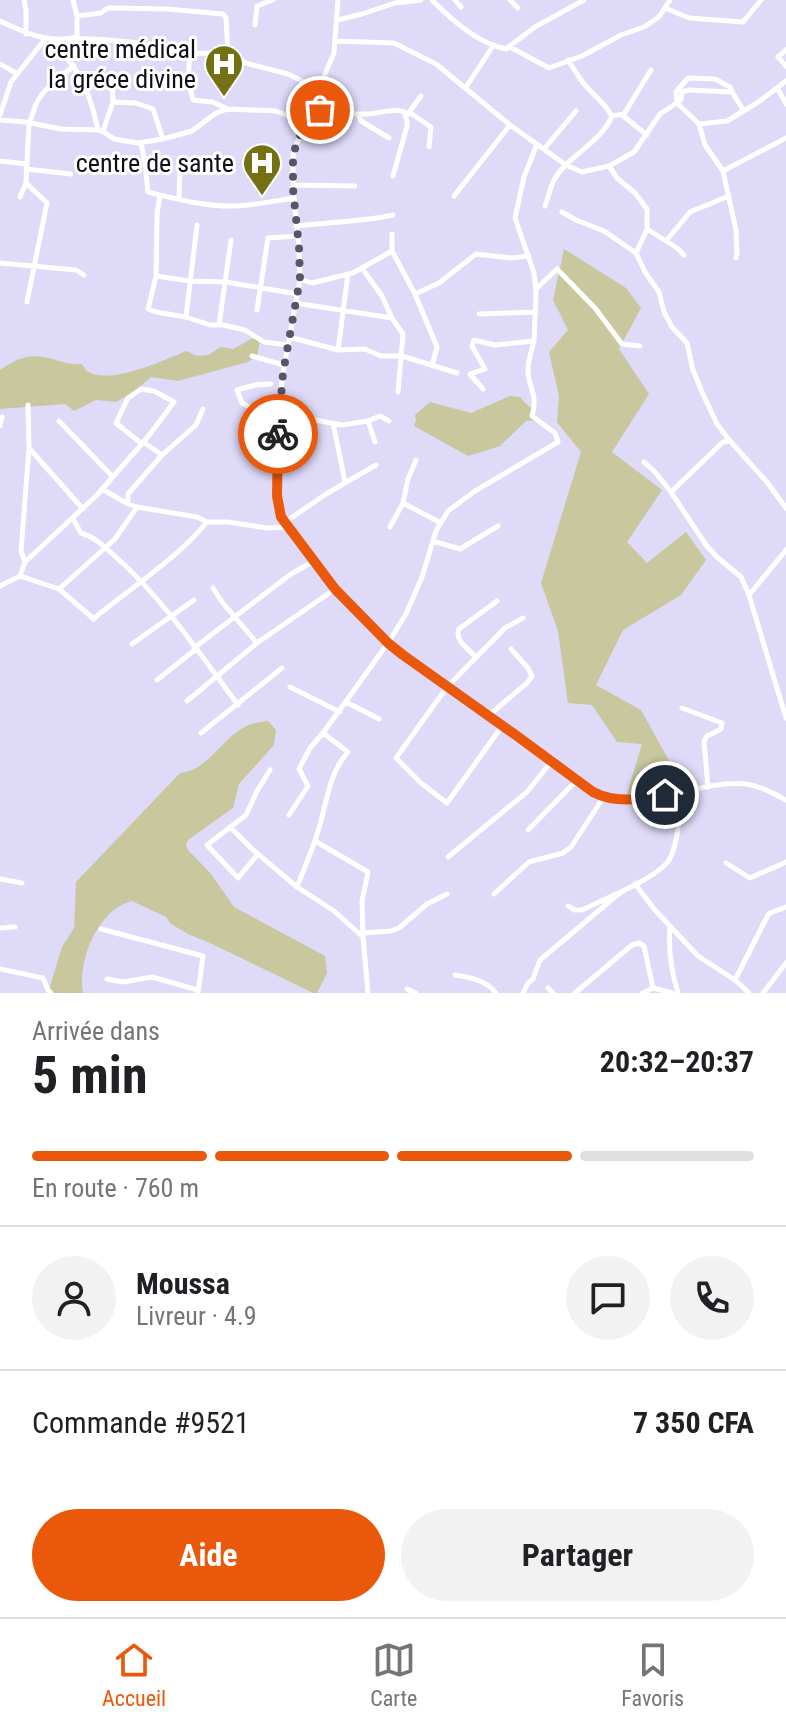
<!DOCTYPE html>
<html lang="fr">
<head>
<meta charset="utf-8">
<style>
	body { margin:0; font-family:"Roboto Condensed",sans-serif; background:#f2f2f2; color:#202124; height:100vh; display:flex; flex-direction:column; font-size:30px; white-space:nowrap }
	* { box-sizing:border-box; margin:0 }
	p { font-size:26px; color:#757577 }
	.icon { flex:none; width:44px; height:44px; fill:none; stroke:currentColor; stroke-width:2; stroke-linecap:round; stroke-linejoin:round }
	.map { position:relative; height:993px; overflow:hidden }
	.details { display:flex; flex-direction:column; background:#fff; flex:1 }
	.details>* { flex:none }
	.pin { position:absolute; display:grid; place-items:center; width:68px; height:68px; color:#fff; margin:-34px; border:4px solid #fff; border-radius:50%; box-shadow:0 2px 8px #0007 }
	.courier { position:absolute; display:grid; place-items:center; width:80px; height:80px; margin:-40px; border:6px solid #ea580c; border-radius:50%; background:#fff; color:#222; box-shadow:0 2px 10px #0007 }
	.overview em { font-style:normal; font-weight:700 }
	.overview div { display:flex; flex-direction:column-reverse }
	.overview { display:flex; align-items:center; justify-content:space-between; height:136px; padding:0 32px }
	h1 { font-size:52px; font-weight:700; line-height:60px }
	.bar { display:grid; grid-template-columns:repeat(4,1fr); gap:12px 8px; align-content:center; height:96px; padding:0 32px }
	.bar i { height:10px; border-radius:6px; background:#e0e0e0 }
	.bar .on { background:#ea580c }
	.bar p { grid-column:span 4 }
	.line { display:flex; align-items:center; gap:20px; padding:0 32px; border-top:2px solid #e0e0e0 }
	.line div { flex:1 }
	.round { display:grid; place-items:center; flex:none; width:84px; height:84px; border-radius:42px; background:#f2f2f2 }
	.action { display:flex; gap:16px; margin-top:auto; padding:16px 32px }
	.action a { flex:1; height:92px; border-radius:48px; background:#ea580c; color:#fff; font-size:32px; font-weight:700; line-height:92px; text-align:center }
	.action a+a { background:#f2f2f2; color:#202124 }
	.tab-bar { display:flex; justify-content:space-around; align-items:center; height:112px; border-top:2px solid #e0e0e0; background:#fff; font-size:22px; color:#757577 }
	.tab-bar a { display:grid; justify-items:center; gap:4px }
	.tab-bar .on { color:#ea580c }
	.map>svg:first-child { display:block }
</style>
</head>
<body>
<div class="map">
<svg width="786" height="993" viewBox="0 0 786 993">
	<rect width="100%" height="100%" fill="#dedaf8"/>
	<path fill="#c8c79e" d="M564,249L626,288L641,308L619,349L649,394L612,452L662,490L627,542L647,563L686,532L706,560L681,595L623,630L596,685L641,710L682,784L627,794L642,744L617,742L592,705L568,703L558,631L541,583L581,452L557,422L559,396L549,352L568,330L553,300Z
		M255,337L260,340L257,356L248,362L178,381L151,377L135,391L116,402L96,400L74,411L65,404L0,409V370C21,356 32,353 56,360C65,363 73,365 82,364C94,393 165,360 186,351L197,356L208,355L221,347L233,349Z
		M510,396L520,397L526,404L534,410L536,420L526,421L500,446L468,456L414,426L416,420L415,415L430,402L471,413Z
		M268,721L276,730L274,745L239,784L233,808L188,840L186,845L188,850L211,874L234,907L325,956L327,973L317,993H313L210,943L190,935L171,924L166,917L132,901C98,909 77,961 83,993H48L62,947L74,928L76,882L180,773C207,771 221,740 243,728C251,723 259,722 268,721Z"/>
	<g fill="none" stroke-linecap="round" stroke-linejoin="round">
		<path stroke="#fff" stroke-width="5" d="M24,0L26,10V34
			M73,0L77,16V37
			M338,0L334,53L311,106L293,154V189L299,247L300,279L283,373L278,413L276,468L278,510L284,523L335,589L388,643L425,672L517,736L593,792C638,816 697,779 746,784C760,786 773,793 786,800
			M432,0C452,20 477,43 506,49L535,27L584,0
			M455,0L461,7
			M510,0L518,8
			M665,8L689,18L743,22L761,0
			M77,16L101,13L108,8H115L167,9L223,14L226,18L228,55
			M338,20L362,14L395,3L421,0
			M0,21C25,33 49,44 77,37V39C89,38 145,42 153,46C157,48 159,52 163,54L166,52L177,54L212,53L228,55L249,64L288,74L318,89
			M255,25L257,6L273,0
			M55,39L61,53H63C83,76 92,101 98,130
			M336,41L394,43L436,64L510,125L566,165L582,172L609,166L634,152L660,114L681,100L682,92L689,90L732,92L744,111
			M510,47L549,68L582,56L621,35L644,27L659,17L670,0
			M786,50L778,57L786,66
			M190,54L188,78L193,100L212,102L228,109
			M568,60L583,83L605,106L612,116
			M0,64L16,73
			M112,73L113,102
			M466,87L493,46
			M778,89L786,104
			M732,92L730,87L715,79L688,78L676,92L677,103L699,124L727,121L757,103L786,81
			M311,106C327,113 347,114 364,114C378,115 391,107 404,112L407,121V126L393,176
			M409,112L431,127L429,147
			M358,114L361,121L389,138
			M408,114L421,96
			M0,115L11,82L45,39
			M622,115L647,135
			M0,120L26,122L61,129L98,130L104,132L114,139L138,143L163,139L192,131L216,113L228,109L276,111L304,122
			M699,124L705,145L723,171L736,230L737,253L736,258
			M103,131L113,102L136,103L153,109L163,139
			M141,143L145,163L148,192C176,199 207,207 236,206C255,205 275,201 294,198
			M544,149L576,111
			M0,161L27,164
			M609,166L617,178L635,193L647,209V229L636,253L645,272L659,292L664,312L672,327L687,343L693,370L702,392L717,424L730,441
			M26,169L71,174
			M723,171L786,138
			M26,183L47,203L27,302
			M293,185L355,186
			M160,195L157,214L156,276L148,309L156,312L186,317L210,325H223L245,330L264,342L288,345
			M454,196L510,125
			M20,197L26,183L29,123C33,116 33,111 36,104C43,89 61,76 74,66
			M179,199L180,170
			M545,206C548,198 550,188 554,180C568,155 601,143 612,116L624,114L651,70
			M562,212L576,220L604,231L636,253
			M296,226C329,222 361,222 393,215
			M647,229L677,248L684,255
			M392,234V251L415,294L439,283L476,254L511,258L529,256
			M666,241L690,212L729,196
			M0,263L76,270L84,275
			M362,268L382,296L392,318L403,334L398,392
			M156,276L190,281L226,282L298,294
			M300,279L312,283L353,273L392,251
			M536,289L557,269L595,308L622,344L640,346
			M415,294L437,347L432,366
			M295,303L392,318
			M257,310L268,238L298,236
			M479,314L536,312
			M186,317L197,225
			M219,325L231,240
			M289,337L338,350L365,349L381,356H402L457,373
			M338,350L348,274
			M252,356L284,365
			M271,384L255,385L237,390L242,403L254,409L259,419L278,424
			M483,389L470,374L485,369L472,346L474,340L495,345L534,341L536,293L534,273L515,218L524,177L537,144
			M278,413L342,425L368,421L380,416L389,421
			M59,421L112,476
			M368,421L375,442
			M333,423L345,482
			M0,426L2,417
			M143,442L162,455
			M29,448L83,509
			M644,462L655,472L671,492L706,545L717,557L741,577L749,595L786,718
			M102,489L128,504L137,507L197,517L207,522H228L267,528L287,527
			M671,492L723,442L730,441L767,482L786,508
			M128,503V494L162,455L196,425L203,409
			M403,503L441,523
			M73,519L81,533C95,537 105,547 116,557C164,600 200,654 238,705
			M284,523L326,494L376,465
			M390,527L403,503L408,479L416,460
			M433,541L460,549L498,526
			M25,562L97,495L147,438L174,402L154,391L141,389L128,398L116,423L142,444
			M20,576L25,562L21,551L29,448L28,405
			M0,586L20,576L59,589L94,619
			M213,588L222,602L257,643
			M59,589L115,539L137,507
			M749,595L786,550
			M93,619C129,589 178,558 207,522
			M132,644L194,600
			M194,648L291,574L314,561
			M476,657C469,649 454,641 459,629L497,601
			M157,680L196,649
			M290,687L340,712
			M187,701L257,643L335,589
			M346,702L379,719
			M682,708L722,723L721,729L707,736L704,741L708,787
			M488,716L527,683L532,676L528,668L511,649
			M502,726L447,803L421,783L396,758L447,687L505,628L523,618
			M201,733L282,668
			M289,815L308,786L299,769L310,748L323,733
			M230,827L253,850L297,887L334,911L362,936
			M528,830L576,781
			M315,841L368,872L362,901L363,937L368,993
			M258,854L238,878L207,845L246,815L257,791L270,770
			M448,857L527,792L551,762
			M726,863L750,878L786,862
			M0,879L22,883
			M635,884L655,910L698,956L735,980L749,993
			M297,887C305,867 313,848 319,828C327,802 329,773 348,752L323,733L388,643L406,614L422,577L436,531L448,511L475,491L558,442L555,433L532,416C539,393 527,387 528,369C528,360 532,350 534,341
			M494,894L529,862L563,853L571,847L603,798
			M568,906L575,910H582C602,900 658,878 669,860C678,845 680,810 683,792
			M670,927C668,951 671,971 678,993
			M0,928L15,927
			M101,929L203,956L198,993
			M363,933L391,931L399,928L427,904L447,894
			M0,969L43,978L48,990L51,993
			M455,975C471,978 486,980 496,993
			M107,979L123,982L152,977L198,990
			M735,980L768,915L770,913L786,907
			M548,988L553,993
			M407,989L416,993
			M523,993L528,983L533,979L540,960L621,892
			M575,993L632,945L639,943L644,946L653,988
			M643,993L653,988L672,993
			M763,993L786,963"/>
	</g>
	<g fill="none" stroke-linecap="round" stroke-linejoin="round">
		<path stroke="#585566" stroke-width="8" stroke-dasharray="0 14.4" d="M278,434L283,373L300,279L299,247L293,189V154L311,106L320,110"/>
		<path stroke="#ea580c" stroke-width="10" d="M278,434L277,496L281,517L335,589L388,643L403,655L517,736L593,792C616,804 640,799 665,795"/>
	</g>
	<defs>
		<symbol id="hospital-pin" viewBox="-11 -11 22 30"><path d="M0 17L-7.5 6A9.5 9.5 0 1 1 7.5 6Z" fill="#757113" stroke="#fff"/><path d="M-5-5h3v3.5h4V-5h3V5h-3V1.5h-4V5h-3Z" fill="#fff"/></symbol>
	</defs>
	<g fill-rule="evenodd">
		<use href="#hospital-pin" x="202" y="42" width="44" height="60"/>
		<use href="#hospital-pin" x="240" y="141" width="44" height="60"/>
	</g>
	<g text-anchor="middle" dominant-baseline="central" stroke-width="6" stroke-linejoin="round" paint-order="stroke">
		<g font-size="26" fill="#100e18" stroke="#fff" text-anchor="end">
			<text x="196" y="49">centre médical<tspan x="196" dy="30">la gréce divine</tspan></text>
			<text x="234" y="163">centre de sante</text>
		</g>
	</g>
</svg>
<div class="pin" style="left:320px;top:110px;background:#ea580c"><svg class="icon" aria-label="bag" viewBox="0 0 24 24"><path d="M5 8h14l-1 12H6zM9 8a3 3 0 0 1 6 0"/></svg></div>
<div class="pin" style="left:665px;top:795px;background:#1f2937"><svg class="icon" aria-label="home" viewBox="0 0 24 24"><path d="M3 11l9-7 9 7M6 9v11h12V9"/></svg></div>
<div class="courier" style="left:278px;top:434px"><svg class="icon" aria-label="bike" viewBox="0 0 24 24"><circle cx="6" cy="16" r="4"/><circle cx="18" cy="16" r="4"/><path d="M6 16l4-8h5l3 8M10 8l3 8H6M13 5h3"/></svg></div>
</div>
<section class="details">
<div class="overview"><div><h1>5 min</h1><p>Arrivée dans</p></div><em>20:32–20:37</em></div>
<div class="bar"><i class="on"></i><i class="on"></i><i class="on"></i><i></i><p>En route · 760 m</p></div>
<div class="line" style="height:144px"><a class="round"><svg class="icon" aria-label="person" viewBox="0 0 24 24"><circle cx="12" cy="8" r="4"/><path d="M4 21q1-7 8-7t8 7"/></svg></a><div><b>Moussa</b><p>Livreur · 4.9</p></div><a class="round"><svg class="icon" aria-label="chat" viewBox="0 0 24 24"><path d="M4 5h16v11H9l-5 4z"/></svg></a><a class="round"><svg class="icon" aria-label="phone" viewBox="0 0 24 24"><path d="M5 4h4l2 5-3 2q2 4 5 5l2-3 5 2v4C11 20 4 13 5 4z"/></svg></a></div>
<div class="line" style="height:104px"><div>Commande #9521</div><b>7 350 CFA</b></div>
<div class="action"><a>Aide</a><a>Partager</a></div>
</section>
<nav class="tab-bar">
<a class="on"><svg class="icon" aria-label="home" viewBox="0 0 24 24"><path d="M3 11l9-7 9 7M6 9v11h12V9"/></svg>Accueil</a>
<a><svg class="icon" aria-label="map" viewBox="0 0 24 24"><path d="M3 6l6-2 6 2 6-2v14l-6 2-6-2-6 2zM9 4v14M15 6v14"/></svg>Carte</a>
<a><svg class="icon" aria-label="saved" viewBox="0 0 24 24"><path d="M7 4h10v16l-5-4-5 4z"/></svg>Favoris</a>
</nav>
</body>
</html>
